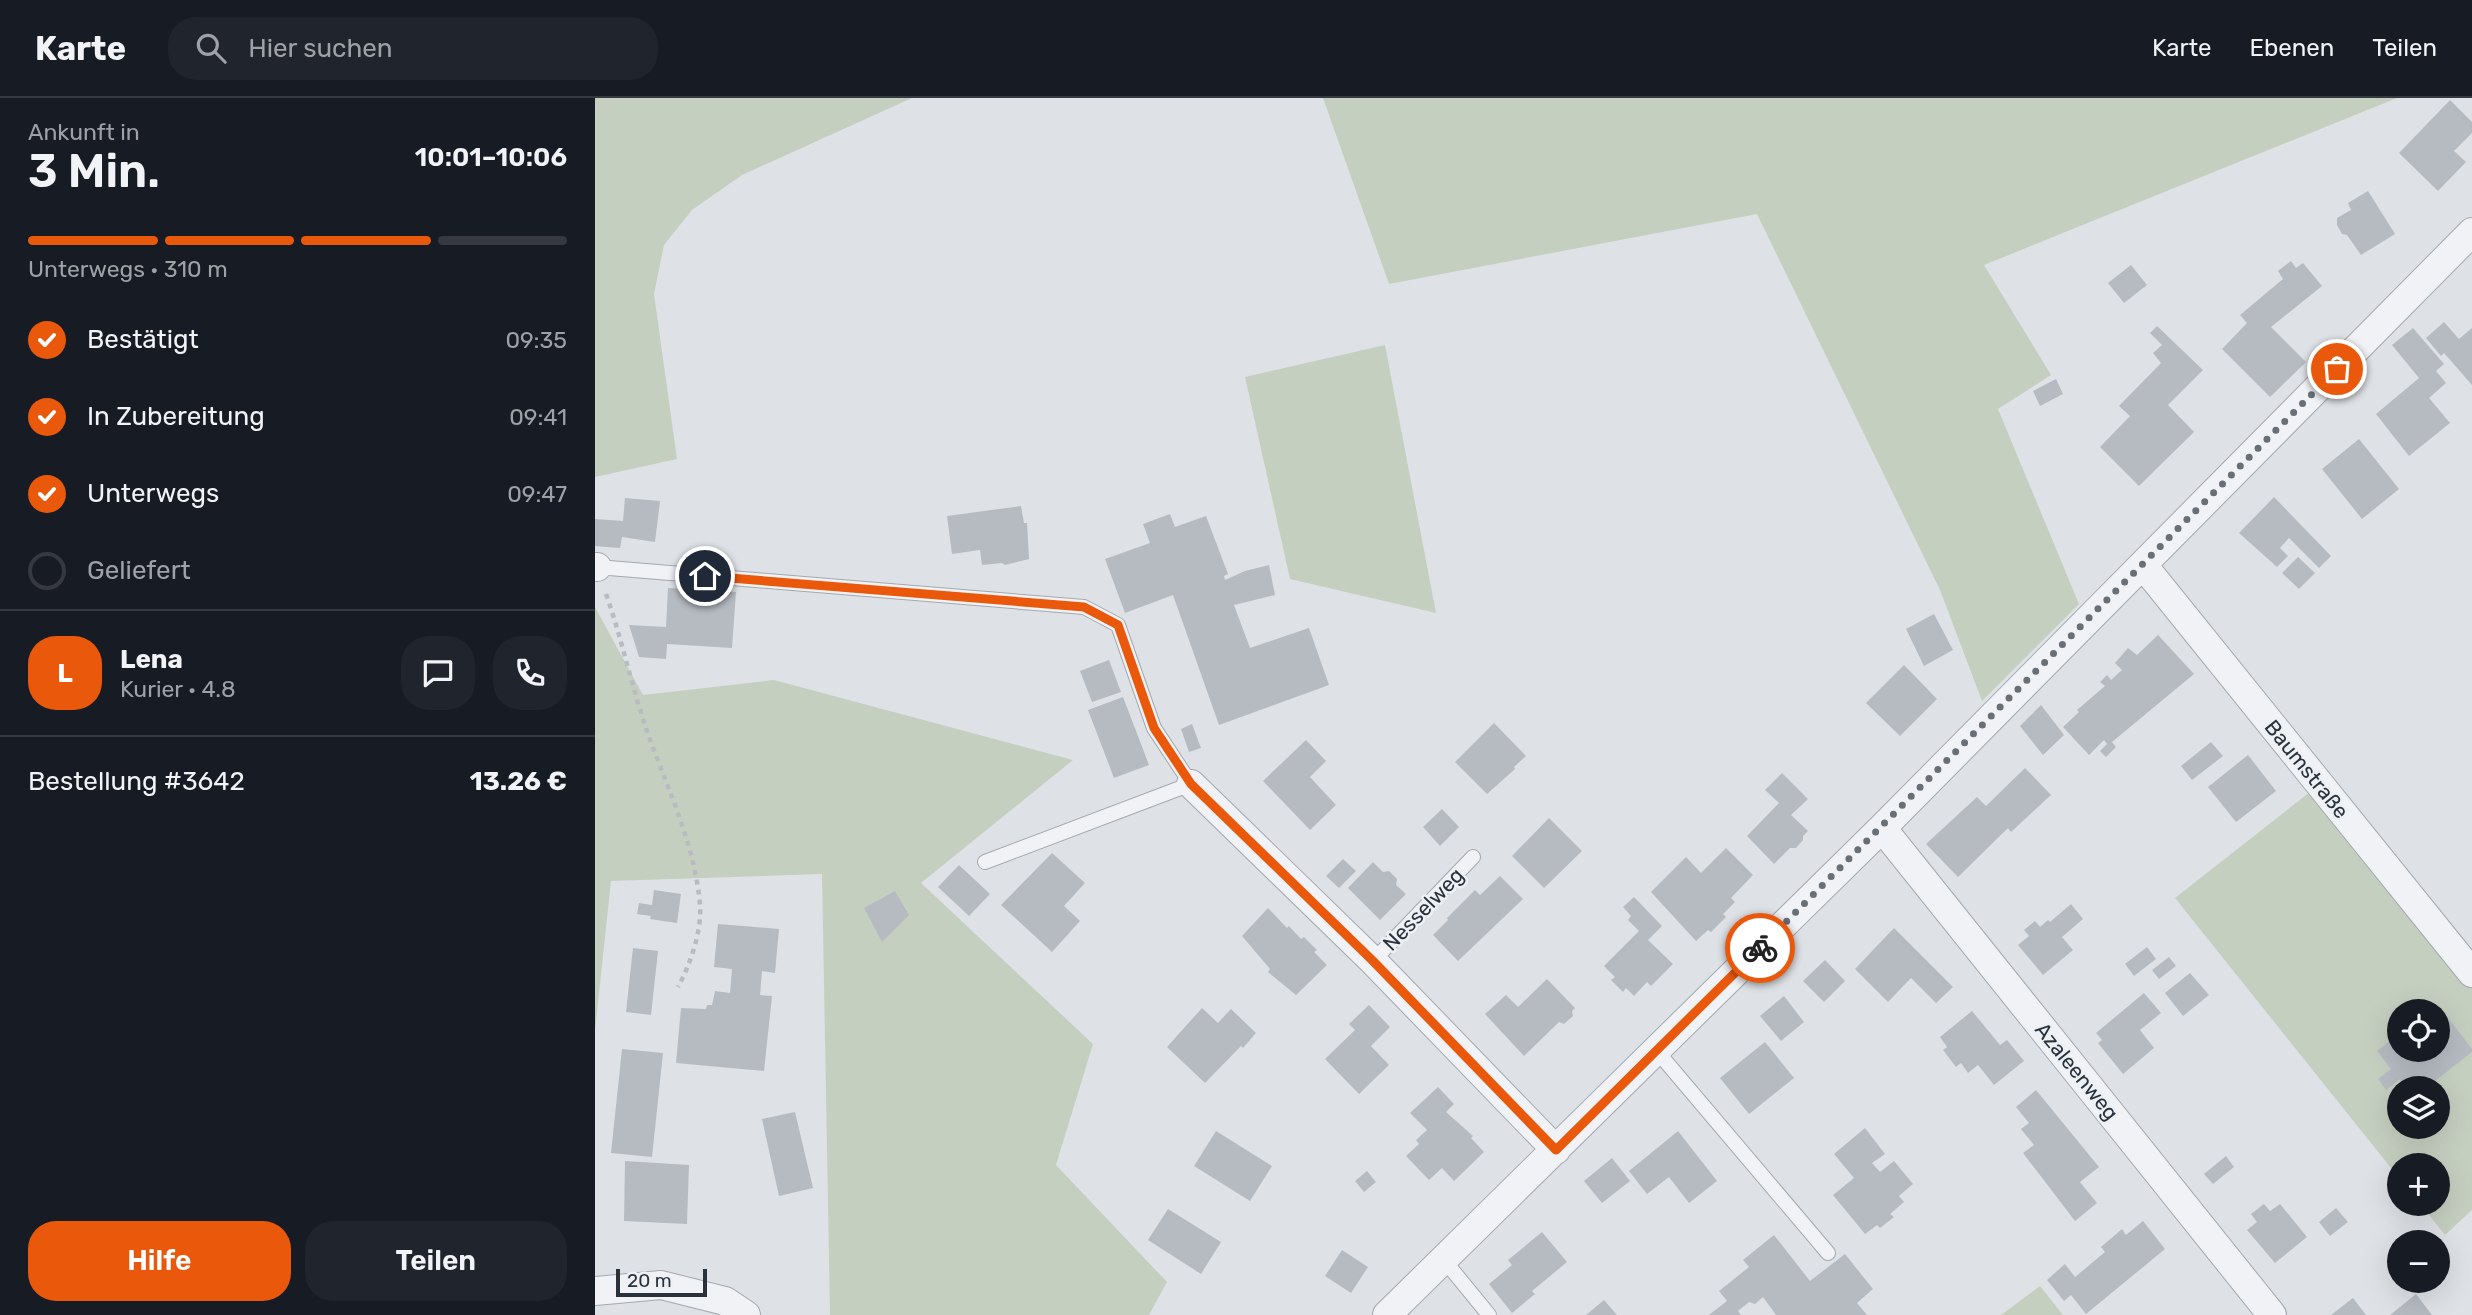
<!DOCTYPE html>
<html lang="de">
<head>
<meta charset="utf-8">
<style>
	body { margin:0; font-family:Rubik,sans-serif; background:#20242c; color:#f1f3f6; height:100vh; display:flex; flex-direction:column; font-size:26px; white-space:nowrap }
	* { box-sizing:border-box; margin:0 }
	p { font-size:23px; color:#9ea1a6 }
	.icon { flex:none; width:38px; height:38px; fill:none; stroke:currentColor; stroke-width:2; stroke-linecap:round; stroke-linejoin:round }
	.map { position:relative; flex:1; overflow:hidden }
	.sheet { display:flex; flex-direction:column; background:#171b24; width:595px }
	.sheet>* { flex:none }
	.buttons { position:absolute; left:1792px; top:901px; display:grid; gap:14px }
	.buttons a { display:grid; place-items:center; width:63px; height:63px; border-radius:50%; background:#171b24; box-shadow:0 7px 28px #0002; font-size:35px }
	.scale { position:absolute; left:21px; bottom:18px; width:91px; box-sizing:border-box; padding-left:7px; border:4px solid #29313b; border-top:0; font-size:19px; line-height:24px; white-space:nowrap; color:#29313b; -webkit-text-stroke:5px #edf0f4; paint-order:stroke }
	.pin { position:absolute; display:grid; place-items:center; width:60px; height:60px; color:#fff; margin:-30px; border:4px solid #fff; border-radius:50%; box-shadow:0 2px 7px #0007 }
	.courier { position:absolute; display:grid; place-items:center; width:70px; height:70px; margin:-35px; border:5px solid #ea580c; border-radius:50%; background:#fff; color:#222; box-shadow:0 2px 9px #0007 }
	.head em { font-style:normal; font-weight:600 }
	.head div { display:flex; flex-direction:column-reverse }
	.head { display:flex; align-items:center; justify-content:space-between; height:119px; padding:0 28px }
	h1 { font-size:46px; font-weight:600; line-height:52px }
	.bar { display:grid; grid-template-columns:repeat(4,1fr); gap:10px 7px; align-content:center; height:84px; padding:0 28px }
	.bar i { height:9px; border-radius:5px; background:#363941 }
	.bar .on { background:#ea580c }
	.bar p { grid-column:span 4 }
	.line { display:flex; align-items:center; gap:18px; padding:0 28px; border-top:2px solid #363941 }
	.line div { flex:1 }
	.round { display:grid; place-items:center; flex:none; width:74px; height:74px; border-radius:28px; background:#20242c }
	ol { padding:0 28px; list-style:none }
	li { display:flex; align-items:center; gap:21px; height:77px }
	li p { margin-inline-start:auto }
	li .icon { padding:7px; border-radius:50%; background:#ea580c; color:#fff; stroke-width:4 }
	li:last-child { color:#9ea1a6 }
	li i { width:38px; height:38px; border:4px solid #363941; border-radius:50% }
	.primary-button { display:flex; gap:14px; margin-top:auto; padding:14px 28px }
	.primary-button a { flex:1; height:80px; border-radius:28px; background:#ea580c; color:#fff; font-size:28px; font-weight:600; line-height:80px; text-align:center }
	.primary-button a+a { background:#20242c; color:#f1f3f6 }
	header { display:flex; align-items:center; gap:42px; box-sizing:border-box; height:98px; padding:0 35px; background:#171b24; border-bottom:2px solid #363941 }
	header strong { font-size:33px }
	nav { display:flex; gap:38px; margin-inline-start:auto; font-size:24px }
	.search { width:490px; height:63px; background:#20242c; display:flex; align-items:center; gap:18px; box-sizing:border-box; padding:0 24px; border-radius:28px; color:#9ea1a6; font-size:26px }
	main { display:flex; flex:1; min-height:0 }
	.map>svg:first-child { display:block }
</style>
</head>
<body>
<header>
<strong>Karte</strong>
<div class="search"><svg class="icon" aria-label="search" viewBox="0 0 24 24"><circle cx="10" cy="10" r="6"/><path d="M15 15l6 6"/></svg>Hier suchen</div>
<nav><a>Karte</a><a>Ebenen</a><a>Teilen</a></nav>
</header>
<main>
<section class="sheet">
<div class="head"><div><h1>3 Min.</h1><p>Ankunft in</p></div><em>10:01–10:06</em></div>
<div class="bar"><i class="on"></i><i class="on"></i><i class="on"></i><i></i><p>Unterwegs · 310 m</p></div>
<ol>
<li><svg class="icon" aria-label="check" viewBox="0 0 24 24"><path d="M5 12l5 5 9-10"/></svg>Bestätigt<p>09:35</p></li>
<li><svg class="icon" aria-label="check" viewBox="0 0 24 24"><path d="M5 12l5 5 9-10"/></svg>In Zubereitung<p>09:41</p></li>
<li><svg class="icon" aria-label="check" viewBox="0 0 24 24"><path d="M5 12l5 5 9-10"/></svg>Unterwegs<p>09:47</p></li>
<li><i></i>Geliefert</li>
</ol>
<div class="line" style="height:126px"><b class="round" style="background:#ea580c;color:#fff">L</b><div><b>Lena</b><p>Kurier · 4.8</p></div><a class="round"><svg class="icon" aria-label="chat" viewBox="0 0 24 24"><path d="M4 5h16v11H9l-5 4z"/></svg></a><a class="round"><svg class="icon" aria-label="phone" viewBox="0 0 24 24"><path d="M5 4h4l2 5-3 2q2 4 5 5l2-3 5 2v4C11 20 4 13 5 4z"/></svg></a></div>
<div class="line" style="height:91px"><div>Bestellung #3642</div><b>13.26 €</b></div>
<div class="primary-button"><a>Hilfe</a><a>Teilen</a></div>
</section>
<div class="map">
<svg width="1877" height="1217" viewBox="0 0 1877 1217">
	<rect width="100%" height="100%" fill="#dee2e6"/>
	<path fill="#c5cfc0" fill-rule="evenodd" d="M0,0H317L147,77L97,112L69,147L59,196L82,361L0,379Z
		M728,0H1802L1389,167L1456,277L1403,311L1484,506L1387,603L1345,492L1162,116L794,186Z
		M790,247L841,515L695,481L650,279Z
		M0,509L48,597L179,582L478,662L326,785L498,946L461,1067L572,1184L554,1217H235L227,776L16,783L0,933Z
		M1729,683L1877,874V1112L1850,1137L1825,1106H1843V1068H1804V1080L1580,800ZM1804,914H1843V952H1804ZM1804,990H1843V1029H1804Z
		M1445,1188L1468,1217H1406Z"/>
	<path fill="#b6bbc2" d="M1855,2L1877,24V35L1859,53L1871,64L1843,93L1804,55Z
		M1773,93L1800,136L1766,157L1752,137L1747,136L1742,127V120L1756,112L1753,105Z
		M1696,163L1701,170L1708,165L1727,188L1676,229L1711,264L1675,299L1627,251L1652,225L1645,217L1688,181L1683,173Z
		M1536,167L1552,187L1529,205L1513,185Z
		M1849,224L1864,241L1877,230V287L1849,255L1846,258L1831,240Z
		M1562,228L1608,272L1573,307L1599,334L1544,388L1505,349L1535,318L1524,308L1566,265L1558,255L1567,247L1555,235Z
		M1818,230L1849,266L1841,273L1851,285L1834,300L1855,325L1814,358L1781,316L1824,280L1797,247Z
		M1461,281L1468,296L1445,308L1438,293Z
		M1764,341L1804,391L1767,421L1727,371Z
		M1679,399L1736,458L1724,470L1694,440L1685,450L1693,458L1682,469L1644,435Z
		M30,400L65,403L60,444L27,439L25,450L0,448V421L28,423Z
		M426,408L429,425H432L434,461L410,467L407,465L387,467L385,452L357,456L352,418Z
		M575,416L580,429L611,418L633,476L629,478L630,482L650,473L674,467L680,497L639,507L655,550L714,530L734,587L624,627L578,497L530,515L510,461L555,445L548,426Z
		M1703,459L1720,475L1704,491L1687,475Z
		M73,490L141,494L137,550L72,546L71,561L44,559L34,527L71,529Z
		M1339,516L1358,552L1329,568L1311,531Z
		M1563,537L1599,576L1517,644L1521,649L1511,659L1505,653L1512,646L1509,642L1494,657L1468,629L1484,614L1482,612L1510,588L1505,584L1512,577L1516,582L1527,572L1520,565L1533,550L1542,557Z
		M514,562L526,594L497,604L485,573Z
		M1309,567L1342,601L1305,638L1271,605Z
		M528,599L554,667L519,680L493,612Z
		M1446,607L1469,637L1448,657L1425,628Z
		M899,625L931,658L919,669L920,671L892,696L860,664Z
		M597,626L606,650L594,654L586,631Z
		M711,642L731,663L715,679L741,707L715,732L668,683Z
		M1616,644L1628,658L1597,682L1586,668Z
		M1653,657L1681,693L1641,724L1613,689Z
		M1430,670L1456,697L1416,734L1413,730L1363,779L1331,746L1382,699L1391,708Z
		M1187,675L1213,701L1196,717L1213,733L1208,738V742L1201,750H1195L1179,766L1152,738L1184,705L1170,692Z
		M847,711L864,729L845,748L828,729Z
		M954,720L987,753L949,790L917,758Z
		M1131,750L1158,777L1136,800L1140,804L1128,816L1131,819L1116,834L1113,832L1101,843L1056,794L1091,759L1106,775Z
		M457,755L490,785L469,808L485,823L457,854L406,807Z
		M748,761L761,773L744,790L731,778Z
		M778,764L788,774L794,773L802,781L801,787L811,796L785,822L753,790Z
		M364,767L395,796L374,818L343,789Z
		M905,778L928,801L863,863L838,837L853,822L852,820L880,792L885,797Z
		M59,792L86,796L82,825L55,821L56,818L42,816L44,805L57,807Z
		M300,793L314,817L287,844L269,810Z
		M1039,799L1067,828L1053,842L1078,866L1056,888L1052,884L1039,898L1031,890L1028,894L1016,882L1020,879L1009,868L1044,833L1033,822L1036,818L1028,809Z
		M1476,806L1488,821L1467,839L1478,852L1448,877L1423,847L1434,838L1429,832L1440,823L1445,829L1453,822L1455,824Z
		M673,810L692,830L694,828L706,841L709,839L722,852L719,854L732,867L701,897L673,874L675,871L647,838Z
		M123,826L184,831L180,875L167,873L165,897L177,898L169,973L81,965L86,910L111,911L112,907H117L120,893L135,895L137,871L119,869Z
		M1299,830L1358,889L1341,905L1316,880L1293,904L1260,871Z
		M1552,849L1561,861L1539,878L1530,866Z
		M38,850L63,853L56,917L31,914Z
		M1574,859L1581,868L1564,881L1557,872Z
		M1230,862L1250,883L1229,904L1208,883Z
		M1595,875L1614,897L1588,918L1570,895Z
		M952,881L980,910L977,913L978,918L969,926L964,924L929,958L890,916L911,897L923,909Z
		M1549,895L1566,915L1545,932L1559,950L1528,976L1503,945L1507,942L1501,935Z
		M1189,898L1209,924L1186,943L1165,918Z
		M774,907L795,929L776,948L794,967L764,996L730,961L760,932L754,926Z
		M607,910L623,925L636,911L661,935L648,950L646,948L610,985L572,949Z
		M1377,913L1405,947L1412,942L1429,963L1399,987L1383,967L1373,975L1366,965L1361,969L1348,952L1352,949L1345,939Z
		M1848,913L1877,951V954L1831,990H1812L1805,981L1791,992L1783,981L1796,971L1782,953L1804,936V952H1843V917Z
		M1170,944L1199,980L1154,1016L1125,980Z
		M27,951L68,955L57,1059L16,1055Z
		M843,989L859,1006L851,1014L878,1038L876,1040L889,1054L859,1083L847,1070L834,1082L811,1058L824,1046L821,1042L832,1032L815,1015Z
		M1441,992L1504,1069L1485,1084L1502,1105L1480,1123L1428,1055L1439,1047L1426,1031L1434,1025L1421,1009Z
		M200,1014L218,1090L184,1098L167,1021Z
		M1270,1030L1290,1056L1277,1065L1285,1074L1299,1063L1318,1086L1304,1098L1309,1104L1295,1116L1299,1119L1285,1130L1282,1127L1270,1136L1238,1097L1259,1080L1239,1056Z
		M621,1033L677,1068L655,1103L599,1068Z
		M1083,1033L1122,1083L1094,1105L1074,1079L1052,1096L1034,1073Z
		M1631,1058L1639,1069L1618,1086L1609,1076Z
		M1017,1060L1035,1083L1007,1105L989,1083Z
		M30,1063L94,1067L92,1126L29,1123Z
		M772,1073L781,1084L769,1094L760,1083Z
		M1669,1106L1675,1113L1685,1106L1712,1139L1680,1165L1652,1132L1662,1124L1656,1116Z
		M1741,1110L1753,1124L1735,1138L1724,1124Z
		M573,1111L626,1144L606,1176L553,1142Z
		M1548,1123L1570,1151L1491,1216L1476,1197L1469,1203L1452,1182L1470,1166L1480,1179L1510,1154L1506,1149L1527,1131L1531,1137Z
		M947,1134L972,1164L937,1193L940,1196L917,1215L894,1186L917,1167L913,1162Z
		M1179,1137L1215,1183L1250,1156L1278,1191L1262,1205L1272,1217H1181L1168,1199L1160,1206L1154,1204L1143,1213L1146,1217H1114L1132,1203L1124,1193L1154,1169L1148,1162Z
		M747,1152L773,1169L756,1195L730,1178Z
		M1821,1196L1837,1217H1795Z
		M1758,1200L1771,1217H1736Z
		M1009,1202L1022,1217H991Z"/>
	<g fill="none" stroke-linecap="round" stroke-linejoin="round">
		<defs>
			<path id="lane" d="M2,469L489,509L523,527L559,630L596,686L390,764
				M778,863L878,759
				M1061,952L1233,1155
				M849,1162L894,1217"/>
			<path id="street" d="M1548,467L1877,875
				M0,469H2
				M596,686L778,863L961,1052
				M1287,730L1677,1217
				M0,1193L66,1187L130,1203L151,1217
				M792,1217L1287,730L1877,134"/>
		</defs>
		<use href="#lane" stroke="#a4a9af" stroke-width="16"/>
		<use href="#street" stroke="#a4a9af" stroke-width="30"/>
		<path stroke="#b8bcc1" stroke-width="4.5" stroke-dasharray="5 5" stroke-linecap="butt" d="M11,496C26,538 35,582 49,624C69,684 100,744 105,807C107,833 95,867 83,889"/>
		<use href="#lane" stroke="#f0f2f5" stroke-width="14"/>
		<use href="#street" stroke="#f0f2f5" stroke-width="28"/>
	</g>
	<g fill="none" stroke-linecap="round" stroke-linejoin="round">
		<path stroke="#686f77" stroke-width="7" stroke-dasharray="0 12.6" d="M1165,850L1742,271"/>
		<path stroke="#ea580c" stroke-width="9" d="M110,478L489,509L523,527L559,630L596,686L778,863L961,1052L1165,850"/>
	</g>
	<g text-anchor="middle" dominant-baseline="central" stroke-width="5" stroke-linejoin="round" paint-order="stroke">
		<g font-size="21" fill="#29313b" stroke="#edf0f4">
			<text transform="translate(1712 671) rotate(51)">Baumstraße</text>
			<text transform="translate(828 811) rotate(-46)">Nesselweg</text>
			<text transform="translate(1482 973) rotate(51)">Azaleenweg</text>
		</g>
	</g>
</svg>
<div class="buttons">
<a><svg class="icon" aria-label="locate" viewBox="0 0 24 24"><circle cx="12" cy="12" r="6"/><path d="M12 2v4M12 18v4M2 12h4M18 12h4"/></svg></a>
<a><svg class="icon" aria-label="layers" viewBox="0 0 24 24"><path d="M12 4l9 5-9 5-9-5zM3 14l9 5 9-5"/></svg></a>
<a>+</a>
<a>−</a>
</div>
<div class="scale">20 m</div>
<div class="pin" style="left:1742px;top:271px;background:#ea580c"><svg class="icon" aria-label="bag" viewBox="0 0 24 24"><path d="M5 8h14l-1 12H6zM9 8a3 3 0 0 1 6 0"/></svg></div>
<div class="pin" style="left:110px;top:478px;background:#1f2937"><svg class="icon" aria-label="home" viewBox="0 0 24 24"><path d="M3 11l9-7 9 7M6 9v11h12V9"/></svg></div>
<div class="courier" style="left:1165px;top:850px"><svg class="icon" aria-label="bike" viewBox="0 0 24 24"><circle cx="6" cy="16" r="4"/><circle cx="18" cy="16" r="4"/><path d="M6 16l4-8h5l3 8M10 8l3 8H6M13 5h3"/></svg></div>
</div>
</main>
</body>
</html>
